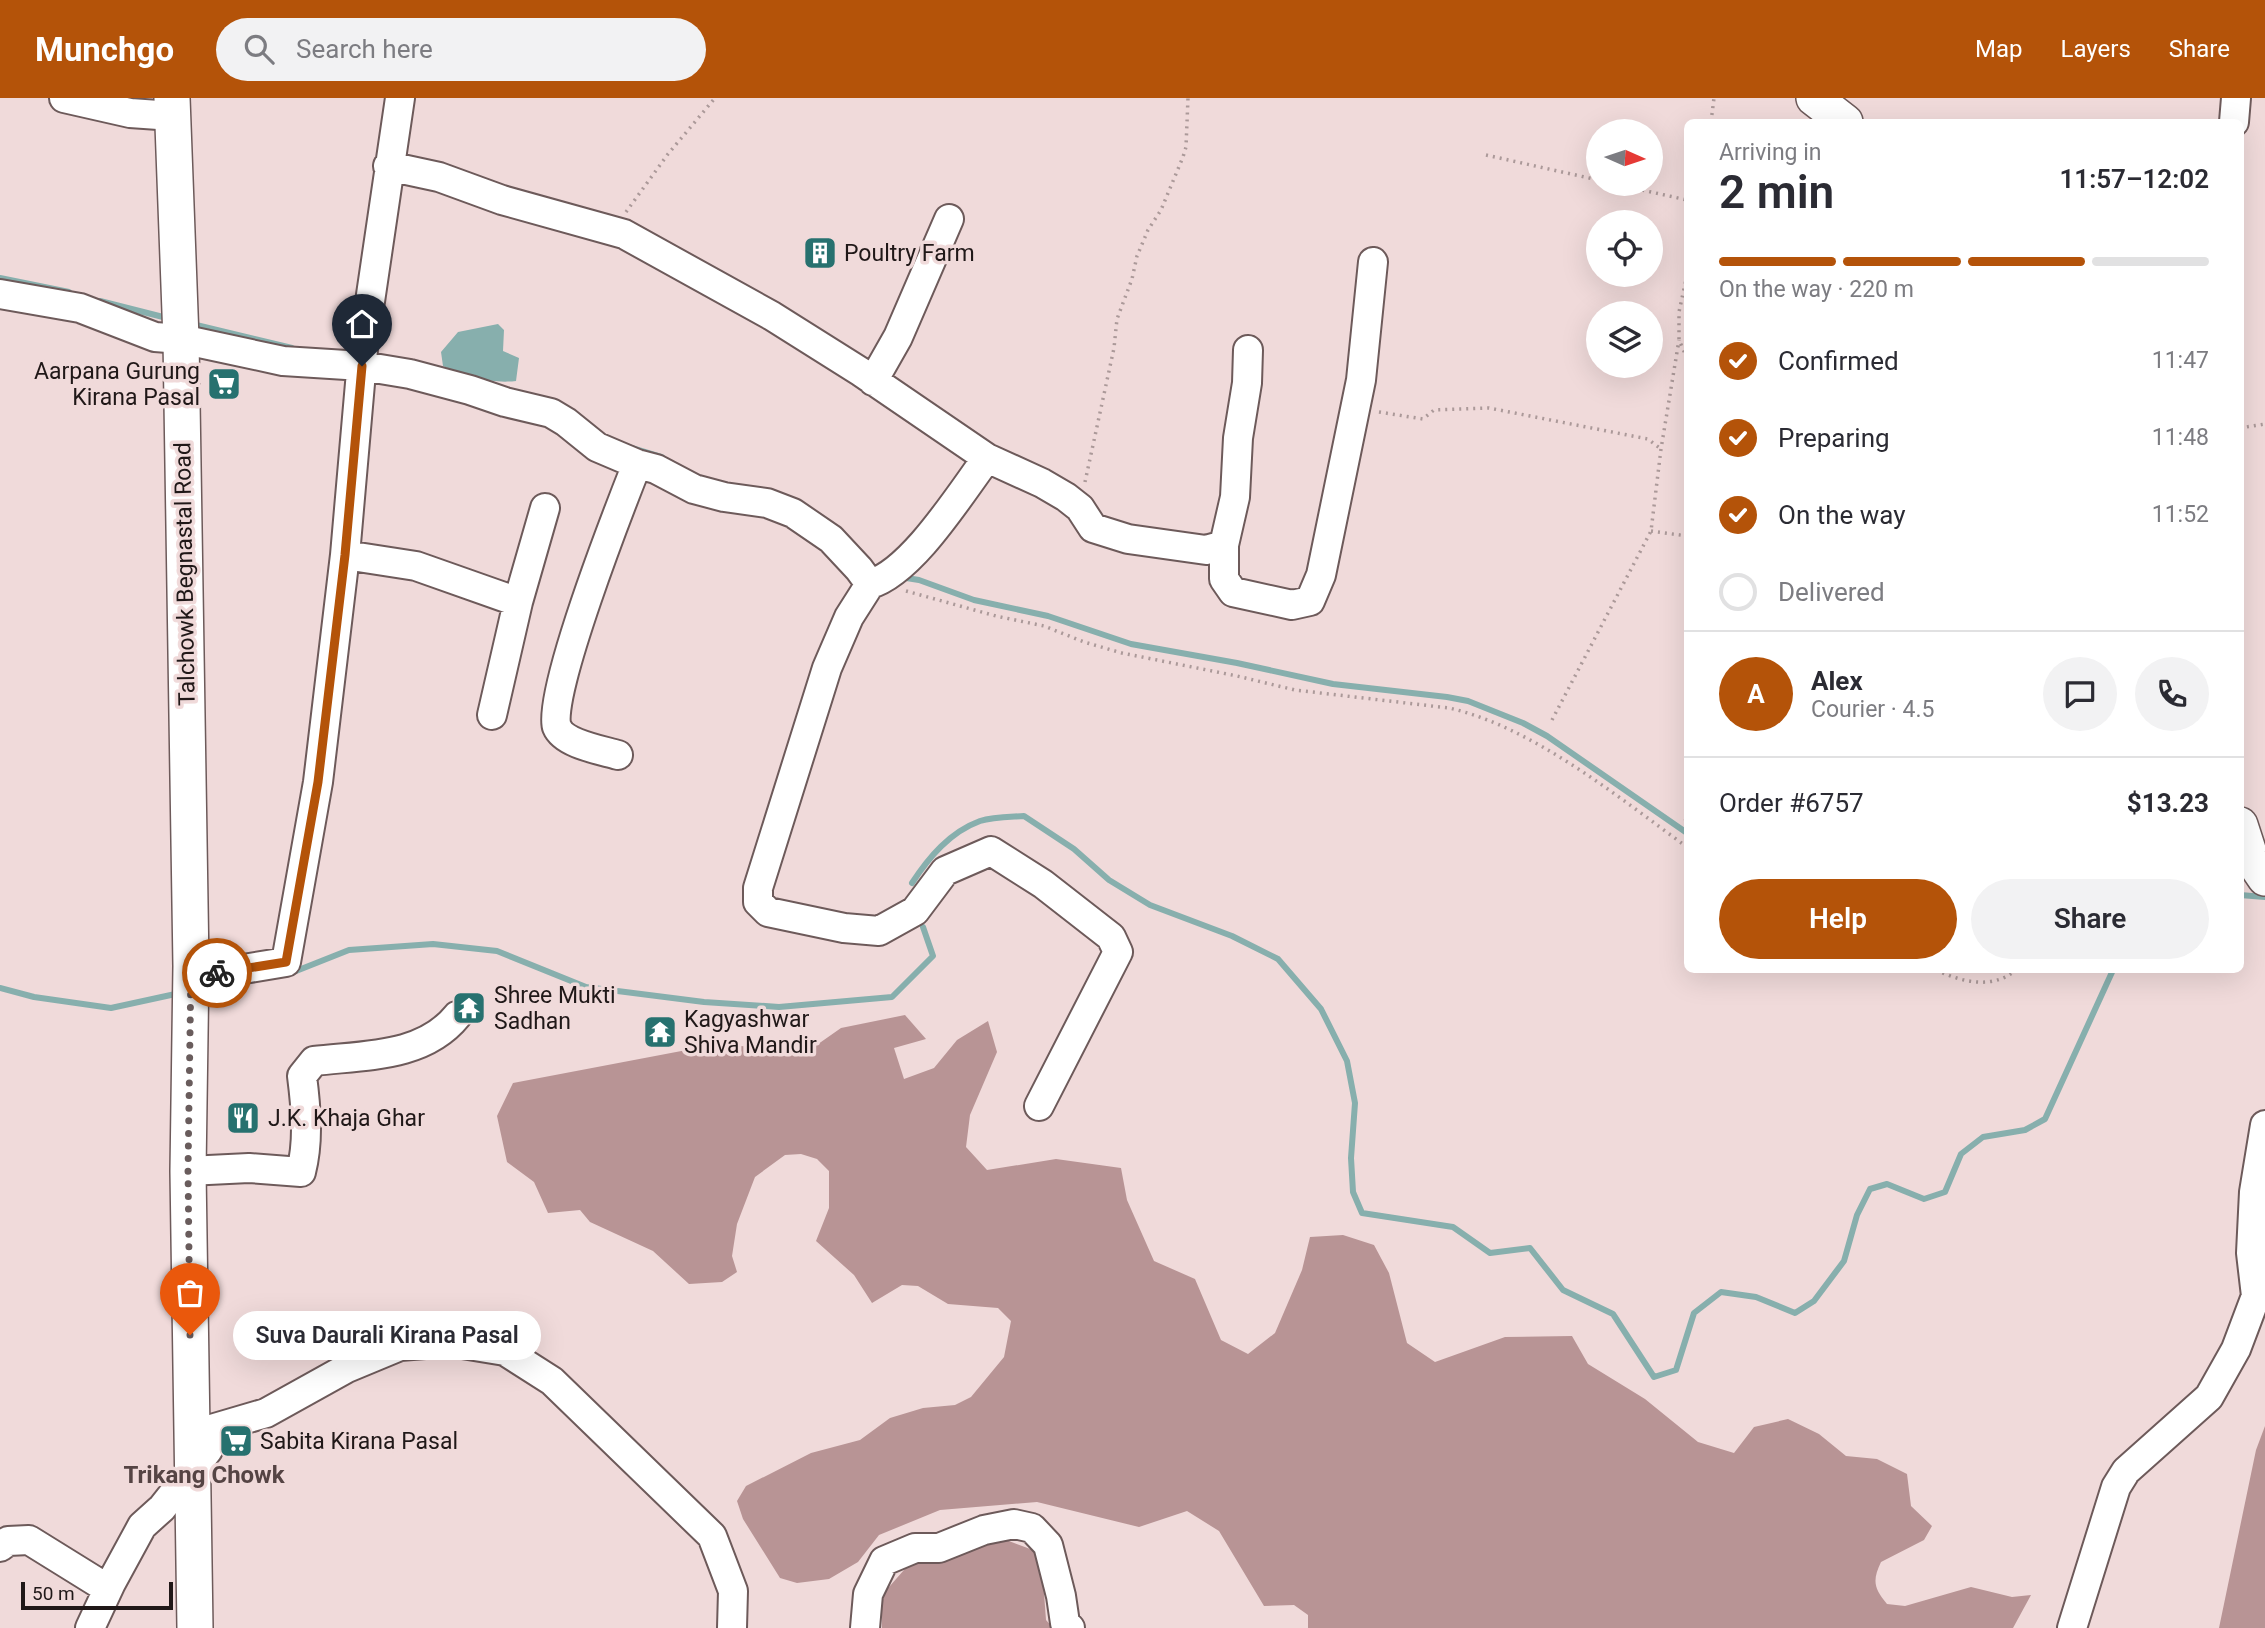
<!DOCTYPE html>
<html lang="en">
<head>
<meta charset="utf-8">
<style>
	body { margin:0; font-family:Roboto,sans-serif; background:#f2f2f3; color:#2b2b33; height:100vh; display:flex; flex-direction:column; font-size:26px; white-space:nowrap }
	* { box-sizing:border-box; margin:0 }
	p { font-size:23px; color:#7c7c81 }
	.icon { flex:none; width:38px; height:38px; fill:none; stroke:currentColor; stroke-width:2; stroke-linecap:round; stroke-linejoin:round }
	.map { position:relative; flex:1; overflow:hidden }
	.panel { position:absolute; left:1684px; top:21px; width:560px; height:854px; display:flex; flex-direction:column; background:#fff; border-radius:10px; box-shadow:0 7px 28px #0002 }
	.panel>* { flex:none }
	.needle { width:46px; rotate:93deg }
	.fabs { position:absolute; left:1586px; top:21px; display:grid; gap:14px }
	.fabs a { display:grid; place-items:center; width:77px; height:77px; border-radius:50%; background:#fff; box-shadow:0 7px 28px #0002; font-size:35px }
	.scale { position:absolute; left:21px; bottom:18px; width:152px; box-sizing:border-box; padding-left:7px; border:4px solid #201818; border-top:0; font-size:19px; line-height:24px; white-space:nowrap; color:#201818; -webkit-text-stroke:5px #f0dada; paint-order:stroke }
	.pin { position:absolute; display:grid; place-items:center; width:60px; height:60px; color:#fff; margin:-72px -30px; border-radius:50% 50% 50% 0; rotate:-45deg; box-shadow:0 0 7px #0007 }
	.pin .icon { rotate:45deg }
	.courier { position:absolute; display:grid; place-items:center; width:70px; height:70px; margin:-35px; border:5px solid #b45309; border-radius:50%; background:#fff; color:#222; box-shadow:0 2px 9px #0007 }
	.bubble { position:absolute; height:49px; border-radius:24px; background:#fff; box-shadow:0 7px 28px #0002; font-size:23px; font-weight:600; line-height:49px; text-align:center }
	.summary em { font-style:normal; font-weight:600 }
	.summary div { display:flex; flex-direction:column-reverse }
	.summary { display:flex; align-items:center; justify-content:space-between; height:119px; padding:0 35px }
	h1 { font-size:46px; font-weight:600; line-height:52px }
	.bar { display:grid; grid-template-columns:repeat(4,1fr); gap:10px 7px; align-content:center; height:84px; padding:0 35px }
	.bar i { height:9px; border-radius:5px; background:#e1e1e2 }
	.bar .on { background:#b45309 }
	.bar p { grid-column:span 4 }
	.line { display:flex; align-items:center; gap:18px; padding:0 35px; border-top:2px solid #e1e1e2 }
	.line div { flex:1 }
	.round { display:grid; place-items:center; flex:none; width:74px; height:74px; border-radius:37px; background:#f2f2f3 }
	ol { padding:0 35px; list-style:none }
	li { display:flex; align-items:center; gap:21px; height:77px }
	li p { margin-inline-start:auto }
	li .icon { padding:7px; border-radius:50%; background:#b45309; color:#fff; stroke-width:4 }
	li:last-child { color:#7c7c81 }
	li i { width:38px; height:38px; border:4px solid #e1e1e2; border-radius:50% }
	.primary-button { display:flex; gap:14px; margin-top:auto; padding:14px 35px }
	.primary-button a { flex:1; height:80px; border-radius:42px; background:#b45309; color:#fff; font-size:28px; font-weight:600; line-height:80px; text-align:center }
	.primary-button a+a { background:#f2f2f3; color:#2b2b33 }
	header { display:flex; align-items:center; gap:42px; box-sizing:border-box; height:98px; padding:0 35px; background:#b45309; color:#fff }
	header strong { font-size:33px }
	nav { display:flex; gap:38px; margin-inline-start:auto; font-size:24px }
	.search { width:490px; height:63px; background:#f2f2f3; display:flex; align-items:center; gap:18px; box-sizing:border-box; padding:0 24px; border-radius:38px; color:#7c7c81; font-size:26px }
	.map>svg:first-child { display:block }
</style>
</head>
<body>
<header>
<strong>Munchgo</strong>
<div class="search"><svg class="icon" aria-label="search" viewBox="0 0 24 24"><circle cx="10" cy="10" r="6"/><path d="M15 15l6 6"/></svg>Search here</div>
<nav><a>Map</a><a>Layers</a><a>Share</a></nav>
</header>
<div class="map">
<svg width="2265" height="1530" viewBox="0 0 2265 1530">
	<rect width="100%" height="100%" fill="#f0dada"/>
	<path fill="#b89495" d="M905,917L926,941L894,950L904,981L934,970L957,942L988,923L997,954L970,1017L966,1049L987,1072L1056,1061L1121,1070L1127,1102L1154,1163L1195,1181L1221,1242L1248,1256L1275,1235L1302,1172L1310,1139L1343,1137L1374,1147L1389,1175L1407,1245L1435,1264L1505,1239L1572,1238L1588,1266L1645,1301L1698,1344L1734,1355L1754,1329L1788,1321L1819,1336L1846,1358L1877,1361L1907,1376L1911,1408L1932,1428L1924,1442L1881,1464C1872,1483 1874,1490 1887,1506L1905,1508L1971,1489L2012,1499L2031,1497L2013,1530H1308V1517L1294,1507L1264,1508L1219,1433L1187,1413L1139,1429L1037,1404L940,1412L879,1437L858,1464L829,1481L797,1485L780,1480L743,1421L737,1403L746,1388L811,1355L860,1342L890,1320L923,1310L955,1307L971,1299L1004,1259L1011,1223L998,1210L948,1206L918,1188L902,1187L872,1205L854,1177L816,1143L829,1110V1073L817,1061L801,1056L785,1057L755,1079L737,1126L732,1158L737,1174L722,1184L689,1186L653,1153L590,1124L580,1112L548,1115L534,1084L507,1064L497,1018L513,985L713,947L811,951L841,930Z
		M2265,1328V1530H2219L2256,1352Z
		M1001,1440L1041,1455L1046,1522L1053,1530H882V1497L911,1464Z"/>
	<path fill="#87afad" d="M498,226L504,232L503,253L519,260L516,283C491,286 466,278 443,268L441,254L458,234Z"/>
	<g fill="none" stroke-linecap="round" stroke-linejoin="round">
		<path stroke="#87afad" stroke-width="6" d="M0,180L69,194
			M100,203L171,221
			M192,226L292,250
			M629,349L662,359
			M900,479L919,482L974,502L1048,518L1131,546L1237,565L1333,586L1447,599L1468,603L1523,625L1547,638L1687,735
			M912,785C929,759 950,734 980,723C993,719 1010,719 1024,718L1074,751L1109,782L1150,807L1232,838L1278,861L1321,911L1347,963L1355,1005L1351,1060L1353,1094L1362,1115L1453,1129L1490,1155L1530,1150L1563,1192L1613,1216L1654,1279L1676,1272L1694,1215L1721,1194L1756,1199L1795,1215L1814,1203L1844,1163L1857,1117L1870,1091L1887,1086L1924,1101L1945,1094L1961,1056L1983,1039L2025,1032L2045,1021L2113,872
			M2240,797L2265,799
			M291,875L349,852L433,846L497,853L586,889L704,904L779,909L892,899L933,858L923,829
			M0,890L34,899L111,910L180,895"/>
		<defs>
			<path id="minor" d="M64,0L130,15L173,18
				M2234,24L2236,0
				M388,68L439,79L502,102L624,136L772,218L861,274L987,360L1042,385L1066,399L1080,410L1093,430L1128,441L1206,452L1224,447
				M0,196L80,210L155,239L181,241L283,263L362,268L410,276L470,292L505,304L551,315L566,324L597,349L637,366L656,371L694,391L724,399L767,405L793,415L831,441L859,471L870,486
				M1248,252L1247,285L1238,340L1235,399L1224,447V481L1233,494L1292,507L1310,503L1321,477L1361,282L1373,164
				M873,283L898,239L949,121
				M987,360C960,396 912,474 870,486L849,519L827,570L758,790V804L768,814L844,830L879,833L915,813L945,773L991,753L1043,786L1111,839L1118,854L1039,1008
				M345,457L416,468L518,504
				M492,617L518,504L545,410
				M618,657C601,652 564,646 557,629C545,600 622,404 637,366
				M191,868L213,876L286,864L318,684L345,457L363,251L400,0
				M188,1073L249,1070L301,1074C309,1043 306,1009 302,978L314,963C364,957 423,960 457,918
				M0,1449L8,1443L29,1442L108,1491
				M90,1530L111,1485L142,1428L162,1410L208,1352V1332L266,1315L347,1270L400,1248L450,1244L505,1253L552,1283L712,1438L733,1493L732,1530
				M865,1530L868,1496L884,1463L915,1450H939L984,1432L1014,1426L1032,1430L1048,1447L1061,1498L1065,1525L1070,1530
				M2072,1530L2116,1389L2126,1373L2209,1299L2236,1251L2256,1198L2251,1155L2254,1094L2265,1027"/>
			<path id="major" d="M172,0L181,241L191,868L188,1073L195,1530
				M1814,0L1845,24
				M2240,727L2250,758L2265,780"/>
		</defs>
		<use href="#minor" stroke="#6d5a5a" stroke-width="32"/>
		<use href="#major" stroke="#6d5a5a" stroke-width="38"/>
		<path stroke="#ab9999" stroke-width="3.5" stroke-dasharray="2 5" stroke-linecap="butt" d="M1711,24L1714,0
			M1486,57L1598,82
			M1615,86L1687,102
			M626,114L668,56L715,0
			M1687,177L1679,214V242L1687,260
			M1379,314L1423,321L1434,312L1489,310L1648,341L1661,351
			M2240,330L2265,326
			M1085,384L1114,250L1117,221L1132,181L1137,158L1148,132L1161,112L1183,59L1186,49L1188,0
			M1651,433L1687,438
			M906,493L996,518L1044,528L1084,544L1122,555L1237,578L1295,592L1449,610C1533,629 1618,699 1687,749
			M1552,622L1651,433L1661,351L1679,242
			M1685,723L1687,720
			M1936,872C1962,884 1992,892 2016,872"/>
		<use href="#minor" stroke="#fff" stroke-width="28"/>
		<use href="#major" stroke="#fff" stroke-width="35"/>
	</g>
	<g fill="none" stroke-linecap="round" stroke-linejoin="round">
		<path stroke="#695c5c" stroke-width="7" stroke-dasharray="0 12.6" d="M190,1237L188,1073L191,868L214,876L217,875"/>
		<path stroke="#b45309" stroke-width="9" d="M217,875L286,864L318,684L345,457L362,268"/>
	</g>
	<defs>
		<symbol id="building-square" viewBox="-11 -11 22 22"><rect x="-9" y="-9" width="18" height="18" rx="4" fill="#27716f" stroke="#f0dada"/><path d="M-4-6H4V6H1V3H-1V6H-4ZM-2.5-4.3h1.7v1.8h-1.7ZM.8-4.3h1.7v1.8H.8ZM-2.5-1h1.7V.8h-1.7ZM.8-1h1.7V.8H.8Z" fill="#fff"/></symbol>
		<symbol id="supermarket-square" viewBox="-11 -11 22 22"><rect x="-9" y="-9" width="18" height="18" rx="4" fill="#27716f" stroke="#f0dada"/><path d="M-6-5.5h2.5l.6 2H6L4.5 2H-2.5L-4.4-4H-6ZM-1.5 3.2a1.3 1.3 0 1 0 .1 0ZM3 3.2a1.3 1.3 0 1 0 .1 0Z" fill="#fff"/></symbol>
		<symbol id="temple-square" viewBox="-11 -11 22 22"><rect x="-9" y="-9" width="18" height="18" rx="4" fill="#27716f" stroke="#f0dada"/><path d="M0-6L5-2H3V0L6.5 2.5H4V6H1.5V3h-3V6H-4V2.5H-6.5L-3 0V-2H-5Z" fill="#fff"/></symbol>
		<symbol id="restaurant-square" viewBox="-11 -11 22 22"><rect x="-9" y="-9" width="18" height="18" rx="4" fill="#27716f" stroke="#f0dada"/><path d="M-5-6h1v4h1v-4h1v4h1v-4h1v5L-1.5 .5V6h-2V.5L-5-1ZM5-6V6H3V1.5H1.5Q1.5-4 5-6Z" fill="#fff"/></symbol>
	</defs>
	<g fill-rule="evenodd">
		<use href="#building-square" x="801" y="136" width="38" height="38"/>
		<use href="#supermarket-square" x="205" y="267" width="38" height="38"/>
		<use href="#temple-square" x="450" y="891" width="38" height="38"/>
		<use href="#temple-square" x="641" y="915" width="38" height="38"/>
		<use href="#restaurant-square" x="224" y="1001" width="38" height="38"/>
		<use href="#supermarket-square" x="217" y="1324" width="38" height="38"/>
	</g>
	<g text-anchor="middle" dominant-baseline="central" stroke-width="7" stroke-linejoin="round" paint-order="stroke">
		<g font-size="23" fill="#201818" stroke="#f0dada" text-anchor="start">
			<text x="844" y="155">Poultry Farm</text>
			<text x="200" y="273" text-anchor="end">Aarpana Gurung<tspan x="200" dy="26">Kirana Pasal</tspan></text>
			<text x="494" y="897">Shree Mukti<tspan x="494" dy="26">Sadhan</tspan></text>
			<text x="684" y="921">Kagyashwar<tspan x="684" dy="26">Shiva Mandir</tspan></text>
			<text x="268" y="1020">J.K. Khaja Ghar</text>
			<text x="260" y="1343">Sabita Kirana Pasal</text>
		</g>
		<g font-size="23" fill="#201818" stroke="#f0dada">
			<text transform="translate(185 476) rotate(-91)">Talchowk Begnastal Road</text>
		</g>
		<g font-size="24" font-weight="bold" fill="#544" stroke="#f0dada">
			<text x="204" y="1377">Trikang Chowk</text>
		</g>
	</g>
</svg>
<div class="fabs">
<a><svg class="needle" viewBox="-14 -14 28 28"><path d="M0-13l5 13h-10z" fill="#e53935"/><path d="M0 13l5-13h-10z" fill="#7c7c81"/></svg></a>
<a><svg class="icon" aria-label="locate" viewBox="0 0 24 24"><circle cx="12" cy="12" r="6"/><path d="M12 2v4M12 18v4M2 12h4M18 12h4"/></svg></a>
<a><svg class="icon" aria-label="layers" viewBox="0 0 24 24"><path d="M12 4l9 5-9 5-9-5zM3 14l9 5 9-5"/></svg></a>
</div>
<div class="scale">50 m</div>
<div class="pin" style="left:190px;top:1237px;background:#ea580c"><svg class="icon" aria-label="bag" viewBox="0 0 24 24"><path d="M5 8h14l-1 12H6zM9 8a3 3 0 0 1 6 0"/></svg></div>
<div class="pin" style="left:362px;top:268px;background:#1f2937"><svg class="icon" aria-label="home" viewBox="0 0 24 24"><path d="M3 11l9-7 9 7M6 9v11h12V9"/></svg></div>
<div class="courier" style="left:217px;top:875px"><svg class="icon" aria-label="bike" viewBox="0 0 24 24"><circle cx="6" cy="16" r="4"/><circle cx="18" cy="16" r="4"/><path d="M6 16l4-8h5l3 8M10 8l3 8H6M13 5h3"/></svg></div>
<div class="bubble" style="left:233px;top:1213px;width:308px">Suva Daurali Kirana Pasal</div>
<section class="panel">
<div class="summary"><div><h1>2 min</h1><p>Arriving in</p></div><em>11:57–12:02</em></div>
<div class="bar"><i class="on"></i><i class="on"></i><i class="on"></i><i></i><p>On the way · 220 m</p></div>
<ol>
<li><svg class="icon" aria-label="check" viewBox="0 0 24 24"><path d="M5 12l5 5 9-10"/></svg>Confirmed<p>11:47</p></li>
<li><svg class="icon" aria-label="check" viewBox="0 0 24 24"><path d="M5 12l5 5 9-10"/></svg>Preparing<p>11:48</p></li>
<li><svg class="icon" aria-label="check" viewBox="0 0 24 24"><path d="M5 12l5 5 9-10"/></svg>On the way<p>11:52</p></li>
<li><i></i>Delivered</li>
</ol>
<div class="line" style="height:126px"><b class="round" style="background:#b45309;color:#fff">A</b><div><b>Alex</b><p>Courier · 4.5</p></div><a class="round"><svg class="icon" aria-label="chat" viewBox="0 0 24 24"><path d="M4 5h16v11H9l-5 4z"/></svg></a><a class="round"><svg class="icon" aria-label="phone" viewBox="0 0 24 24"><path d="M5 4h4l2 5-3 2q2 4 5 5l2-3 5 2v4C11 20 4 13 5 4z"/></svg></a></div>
<div class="line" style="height:91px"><div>Order #6757</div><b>$13.23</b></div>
<div class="primary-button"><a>Help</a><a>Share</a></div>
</section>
</div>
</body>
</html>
